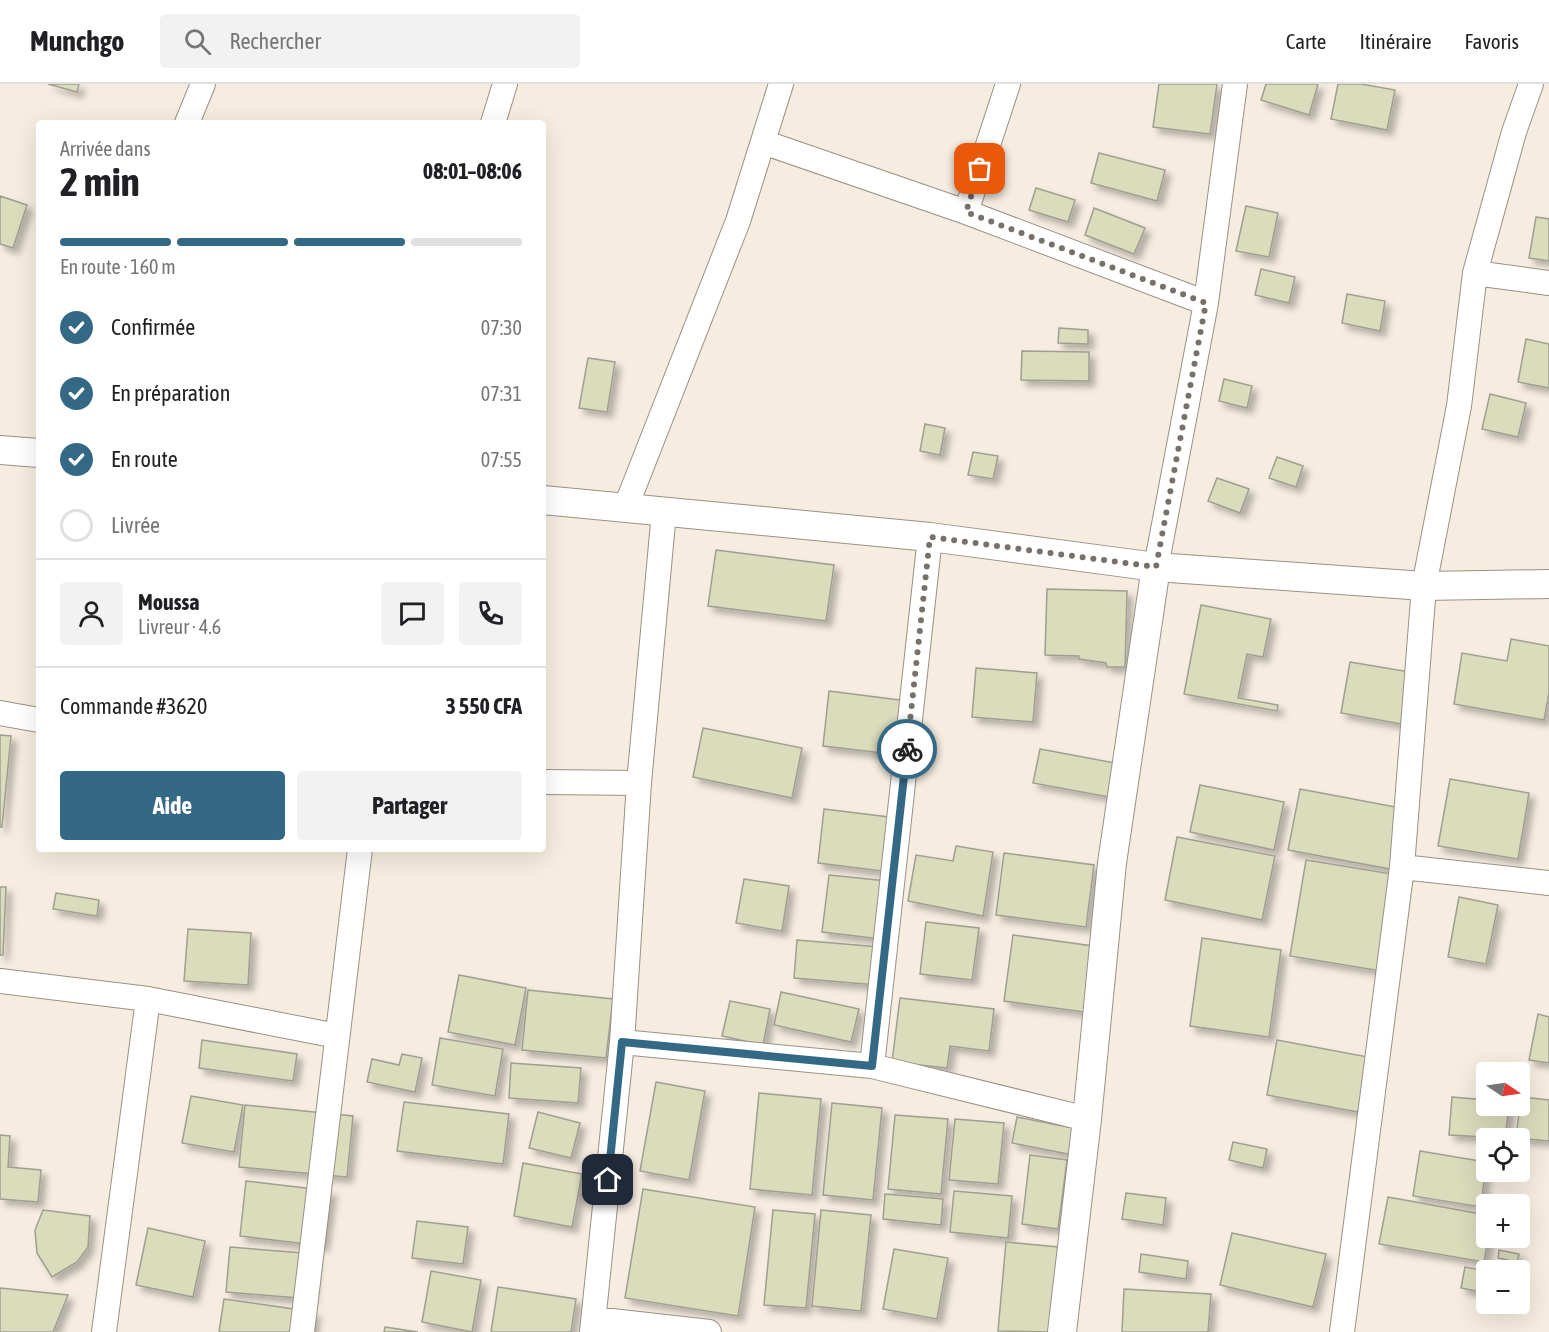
<!DOCTYPE html>
<html lang="fr">
<head>
<meta charset="utf-8">
<style>
	body { margin:0; font-family:"Asap Condensed",sans-serif; background:#f2f2f2; color:#202124; height:100vh; display:flex; flex-direction:column; font-size:22px; white-space:nowrap }
	* { box-sizing:border-box; margin:0 }
	p { font-size:20px; color:#757577 }
	.icon { flex:none; width:33px; height:33px; fill:none; stroke:currentColor; stroke-width:2; stroke-linecap:round; stroke-linejoin:round }
	.map { position:relative; flex:1; overflow:hidden }
	.side { position:absolute; left:36px; top:36px; width:510px; height:732px; display:flex; flex-direction:column; background:#fff; border-radius:6px; box-shadow:0 6px 24px #0002 }
	.side>* { flex:none }
	.needle { width:39px; rotate:103deg }
	.controls { position:absolute; left:1476px; top:978px; display:grid; gap:12px }
	.controls a { display:grid; place-items:center; width:54px; height:54px; border-radius:6px; background:#fff; box-shadow:0 6px 24px #0002; font-size:30px }
	.pin { position:absolute; display:grid; place-items:center; width:51px; height:51px; color:#fff; margin:-26px; border-radius:12px; box-shadow:0 3px 9px #0006 }
	.courier { position:absolute; display:grid; place-items:center; width:60px; height:60px; margin:-30px; border:4px solid #346985; border-radius:50%; background:#fff; color:#222; box-shadow:0 2px 8px #0007 }
	.headline em { font-style:normal; font-weight:700 }
	.headline div { display:flex; flex-direction:column-reverse }
	.headline { display:flex; align-items:center; justify-content:space-between; height:102px; padding:0 24px }
	h1 { font-size:39px; font-weight:700; line-height:45px }
	.bar { display:grid; grid-template-columns:repeat(4,1fr); gap:9px 6px; align-content:center; height:72px; padding:0 24px }
	.bar i { height:8px; border-radius:4px; background:#e0e0e0 }
	.bar .active { background:#346985 }
	.bar p { grid-column:span 4 }
	.line { display:flex; align-items:center; gap:15px; padding:0 24px; border-top:2px solid #e0e0e0 }
	.line div { flex:1 }
	.round { display:grid; place-items:center; flex:none; width:63px; height:63px; border-radius:6px; background:#f2f2f2 }
	ol { padding:0 24px; list-style:none }
	li { display:flex; align-items:center; gap:18px; height:66px }
	li p { margin-inline-start:auto }
	li .icon { padding:6px; border-radius:50%; background:#346985; color:#fff; stroke-width:4 }
	li:last-child { color:#757577 }
	li i { width:33px; height:33px; border:3px solid #e0e0e0; border-radius:50% }
	.primary-button { display:flex; gap:12px; margin-top:auto; padding:12px 24px }
	.primary-button a { flex:1; height:69px; border-radius:6px; background:#346985; color:#fff; font-size:24px; font-weight:700; line-height:69px; text-align:center }
	.primary-button a+a { background:#f2f2f2; color:#202124 }
	header { display:flex; align-items:center; gap:36px; box-sizing:border-box; height:84px; padding:0 30px; background:#fff; border-bottom:2px solid #e0e0e0 }
	header strong { font-size:28px }
	nav { display:flex; gap:33px; margin-inline-start:auto; font-size:21px }
	.search { width:420px; height:54px; background:#f2f2f2; display:flex; align-items:center; gap:15px; box-sizing:border-box; padding:0 21px; border-radius:6px; color:#757577; font-size:22px }
	.map>svg:first-child { display:block }
</style>
</head>
<body>
<header>
<strong>Munchgo</strong>
<div class="search"><svg class="icon" aria-label="search" viewBox="0 0 24 24"><circle cx="10" cy="10" r="6"/><path d="M15 15l6 6"/></svg>Rechercher</div>
<nav><a>Carte</a><a>Itinéraire</a><a>Favoris</a></nav>
</header>
<div class="map">
<svg width="1549" height="1248" viewBox="0 0 1549 1248">
	<defs>
		<filter id="shadow"><feDropShadow dx="5.5" dy="5.5" stdDeviation="3" flood-color="#0004"/></filter>
	</defs>
	<rect width="100%" height="100%" fill="#f6ede0"/>
	<path fill="#dbdcbc" stroke="#9f9f91" stroke-width="1.5" filter="url(#shadow)" d="M48,0H79L77,8Z
		M1159,0H1217L1210,50L1153,43Z
		M1266,0H1318L1309,31L1261,16Z
		M1338,0H1361L1395,6L1387,46L1331,35Z
		M1099,69L1165,86L1157,117L1091,99Z
		M1036,104L1075,116L1068,138L1029,126Z
		M0,112L27,121L13,164L0,160Z
		M1246,122L1278,129L1269,173L1236,167Z
		M1094,124L1145,144L1134,170L1085,151Z
		M1536,133L1549,135V177L1529,174Z
		M1261,185L1295,193L1289,219L1255,211Z
		M1347,210L1385,217L1380,247L1342,239Z
		M1059,244L1088,246V260L1058,259Z
		M1526,255L1549,260V304L1518,298Z
		M1022,267L1089,268V297L1021,296Z
		M588,274L615,278L607,328L579,324Z
		M1224,295L1252,302L1247,324L1219,317Z
		M1490,310L1526,319L1518,353L1482,345Z
		M925,340L945,344L940,371L920,367Z
		M973,368L998,372L993,395L968,391Z
		M1277,373L1303,382L1296,403L1269,394Z
		M1217,394L1249,405L1240,429L1208,417Z
		M716,466L834,481L826,537L708,522Z
		M1047,505L1127,507L1125,583H1107L1106,579L1079,575V572L1045,571Z
		M1201,521L1271,535L1263,573L1247,570L1238,614L1278,621L1277,627L1184,610Z
		M1511,555L1549,562V609L1544,636L1454,620L1462,569L1507,577Z
		M1350,578L1410,588L1401,640L1341,629Z
		M976,584L1037,589L1033,638L972,633Z
		M829,607L907,617L900,671L823,662Z
		M703,644L802,664L792,714L693,693Z
		M0,651L11,652L2,743H0Z
		M1040,665L1115,679L1109,713L1033,699Z
		M1450,695L1529,709L1518,775L1438,762Z
		M1200,701L1284,718L1274,766L1190,748Z
		M1300,705L1401,724L1390,785L1288,766Z
		M824,725L897,734L890,788L818,779Z
		M1177,753L1275,772L1262,836L1165,816Z
		M956,762L993,768L983,832L908,817L916,771L953,777Z
		M1004,769L1094,781L1086,843L996,831Z
		M1306,776L1398,791L1381,887L1290,872Z
		M829,791L887,797L881,855L822,848Z
		M744,795L789,802L782,847L736,839Z
		M0,803H6L3,871H0Z
		M56,809L99,816L97,832L53,825Z
		M1459,813L1498,821L1486,880L1448,873Z
		M926,838L979,844L972,896L920,890Z
		M188,845L251,849L248,901L184,897Z
		M1013,851L1093,862L1084,928L1004,917Z
		M1202,854L1281,866L1269,953L1190,942Z
		M797,856L880,863L877,901L794,894Z
		M459,891L526,904L515,961L448,948Z
		M528,906L613,915L606,974L522,966Z
		M781,908L859,925L851,958L774,941Z
		M900,914L994,925L989,967L950,962L947,984L892,978Z
		M730,917L770,925L763,961L722,952Z
		M1538,930L1549,933V979L1529,976Z
		M440,954L503,965L495,1012L432,1001Z
		M202,956L297,970L293,997L199,984Z
		M1277,956L1368,973L1358,1028L1267,1011Z
		M402,970L422,974L415,1008L367,998L372,975L399,981Z
		M511,979L581,984L578,1019L509,1014Z
		M656,998L705,1007L689,1096L640,1087Z
		M759,1009L821,1015L812,1111L750,1105Z
		M191,1012L243,1021L234,1068L182,1059Z
		M1452,1013L1486,1016V1022H1509L1505,1054L1449,1051Z
		M1521,1013L1549,1016V1057L1516,1054Z
		M404,1018L509,1030L503,1080L397,1067Z
		M832,1019L882,1024L873,1116L823,1111Z
		M245,1021L353,1032L347,1093L239,1083Z
		M538,1028L580,1039L571,1074L529,1064Z
		M895,1031L948,1035L941,1110L888,1105Z
		M1017,1033L1078,1045L1073,1071L1012,1059Z
		M955,1035L1004,1039L998,1100L949,1096Z
		M0,1051L10,1052L8,1083L41,1086L38,1118L0,1115Z
		M1233,1058L1267,1065L1263,1084L1229,1076Z
		M1420,1067L1486,1078L1481,1123L1413,1112Z
		M1030,1071L1067,1076L1058,1145L1022,1140Z
		M523,1079L582,1090L572,1143L514,1132Z
		M246,1097L331,1107L323,1162L240,1152Z
		M643,1105L755,1123L738,1232L625,1214Z
		M954,1107L1012,1112L1008,1154L950,1148Z
		M1126,1109L1166,1114L1163,1141L1122,1135Z
		M885,1110L943,1115L941,1141L883,1135Z
		M1388,1113L1486,1131L1488,1154L1484,1178L1379,1160Z
		M43,1126L90,1132L88,1163L77,1178L52,1193L37,1169L35,1146Z
		M773,1126L815,1130L806,1224L764,1221Z
		M821,1126L871,1131L861,1227L812,1222Z
		M417,1137L468,1143L463,1180L412,1174Z
		M148,1144L205,1157L193,1213L136,1201Z
		M1232,1149L1326,1170L1313,1223L1220,1201Z
		M1006,1158L1058,1163L1050,1248L998,1247Z
		M230,1163L315,1170L311,1215L226,1208Z
		M894,1165L948,1174L937,1235L883,1225Z
		M1499,1166L1519,1170L1517,1178L1498,1174Z
		M1141,1170L1188,1177L1186,1195L1139,1188Z
		M1465,1183L1486,1187V1209L1461,1204Z
		M431,1187L481,1196L472,1248L422,1238Z
		M498,1203L576,1215L571,1248H491Z
		M0,1204L68,1211L53,1248H0Z
		M1124,1205L1211,1210L1208,1248H1122Z
		M224,1215L315,1228L312,1248H219Z
		M385,1243L418,1248H384Z"/>
	<g fill="none" stroke-linecap="round" stroke-linejoin="round">
		<defs>
			<path id="minor" d="M187,39L203,0
				M493,39L505,0
				M763,58L966,128L1206,219
				M966,128L1008,0
				M1475,189L1549,199
				M625,425L738,137L781,0
				M1156,483L1206,219L1235,0
				M0,629L39,636
				M543,698L639,699
				M1402,783L1549,799
				M0,897L148,915L337,952
				M622,958L872,982L1087,1035
				M872,982L930,453
				M594,1235L709,1248
				M104,1248L148,915
				M302,1248L360,765
				M592,1248L622,958L639,699L664,428
				M1342,1248L1402,783L1424,502L1459,322L1475,189L1514,48L1531,0"/>
			<path id="tertiary" d="M0,366L39,369
				M543,416L930,453L1156,483L1424,502L1549,500
				M1062,1248L1087,1035L1112,779L1156,483"/>
		</defs>
		<use href="#minor" stroke="#999185" stroke-width="26"/>
		<use href="#tertiary" stroke="#999185" stroke-width="30"/>
		<use href="#minor" stroke="#fff" stroke-width="24"/>
		<use href="#tertiary" stroke="#fff" stroke-width="28"/>
	</g>
	<g fill="none" stroke-linecap="round" stroke-linejoin="round">
		<path stroke="#777169" stroke-width="6" stroke-dasharray="0 10.8" d="M907,665L930,453L1156,483L1206,219L966,128L980,85"/>
		<path stroke="#346985" stroke-width="8" d="M608,1096L622,958L872,982L907,665"/>
	</g>
</svg>
<div class="controls">
<a><svg class="needle" viewBox="-14 -14 28 28"><path d="M0-13l5 13h-10z" fill="#e53935"/><path d="M0 13l5-13h-10z" fill="#757577"/></svg></a>
<a><svg class="icon" aria-label="locate" viewBox="0 0 24 24"><circle cx="12" cy="12" r="6"/><path d="M12 2v4M12 18v4M2 12h4M18 12h4"/></svg></a>
<a>+</a>
<a>−</a>
</div>
<div class="pin" style="left:980px;top:85px;background:#ea580c"><svg class="icon" aria-label="bag" viewBox="0 0 24 24"><path d="M5 8h14l-1 12H6zM9 8a3 3 0 0 1 6 0"/></svg></div>
<div class="pin" style="left:608px;top:1096px;background:#1f2937"><svg class="icon" aria-label="home" viewBox="0 0 24 24"><path d="M3 11l9-7 9 7M6 9v11h12V9"/></svg></div>
<div class="courier" style="left:907px;top:665px"><svg class="icon" aria-label="bike" viewBox="0 0 24 24"><circle cx="6" cy="16" r="4"/><circle cx="18" cy="16" r="4"/><path d="M6 16l4-8h5l3 8M10 8l3 8H6M13 5h3"/></svg></div>
<section class="side">
<div class="headline"><div><h1>2 min</h1><p>Arrivée dans</p></div><em>08:01–08:06</em></div>
<div class="bar"><i class="active"></i><i class="active"></i><i class="active"></i><i></i><p>En route · 160 m</p></div>
<ol>
<li><svg class="icon" aria-label="check" viewBox="0 0 24 24"><path d="M5 12l5 5 9-10"/></svg>Confirmée<p>07:30</p></li>
<li><svg class="icon" aria-label="check" viewBox="0 0 24 24"><path d="M5 12l5 5 9-10"/></svg>En préparation<p>07:31</p></li>
<li><svg class="icon" aria-label="check" viewBox="0 0 24 24"><path d="M5 12l5 5 9-10"/></svg>En route<p>07:55</p></li>
<li><i></i>Livrée</li>
</ol>
<div class="line" style="height:108px"><a class="round"><svg class="icon" aria-label="person" viewBox="0 0 24 24"><circle cx="12" cy="8" r="4"/><path d="M4 21q1-7 8-7t8 7"/></svg></a><div><b>Moussa</b><p>Livreur · 4.6</p></div><a class="round"><svg class="icon" aria-label="chat" viewBox="0 0 24 24"><path d="M4 5h16v11H9l-5 4z"/></svg></a><a class="round"><svg class="icon" aria-label="phone" viewBox="0 0 24 24"><path d="M5 4h4l2 5-3 2q2 4 5 5l2-3 5 2v4C11 20 4 13 5 4z"/></svg></a></div>
<div class="line" style="height:78px"><div>Commande #3620</div><b>3 550 CFA</b></div>
<div class="primary-button"><a>Aide</a><a>Partager</a></div>
</section>
</div>
</body>
</html>
